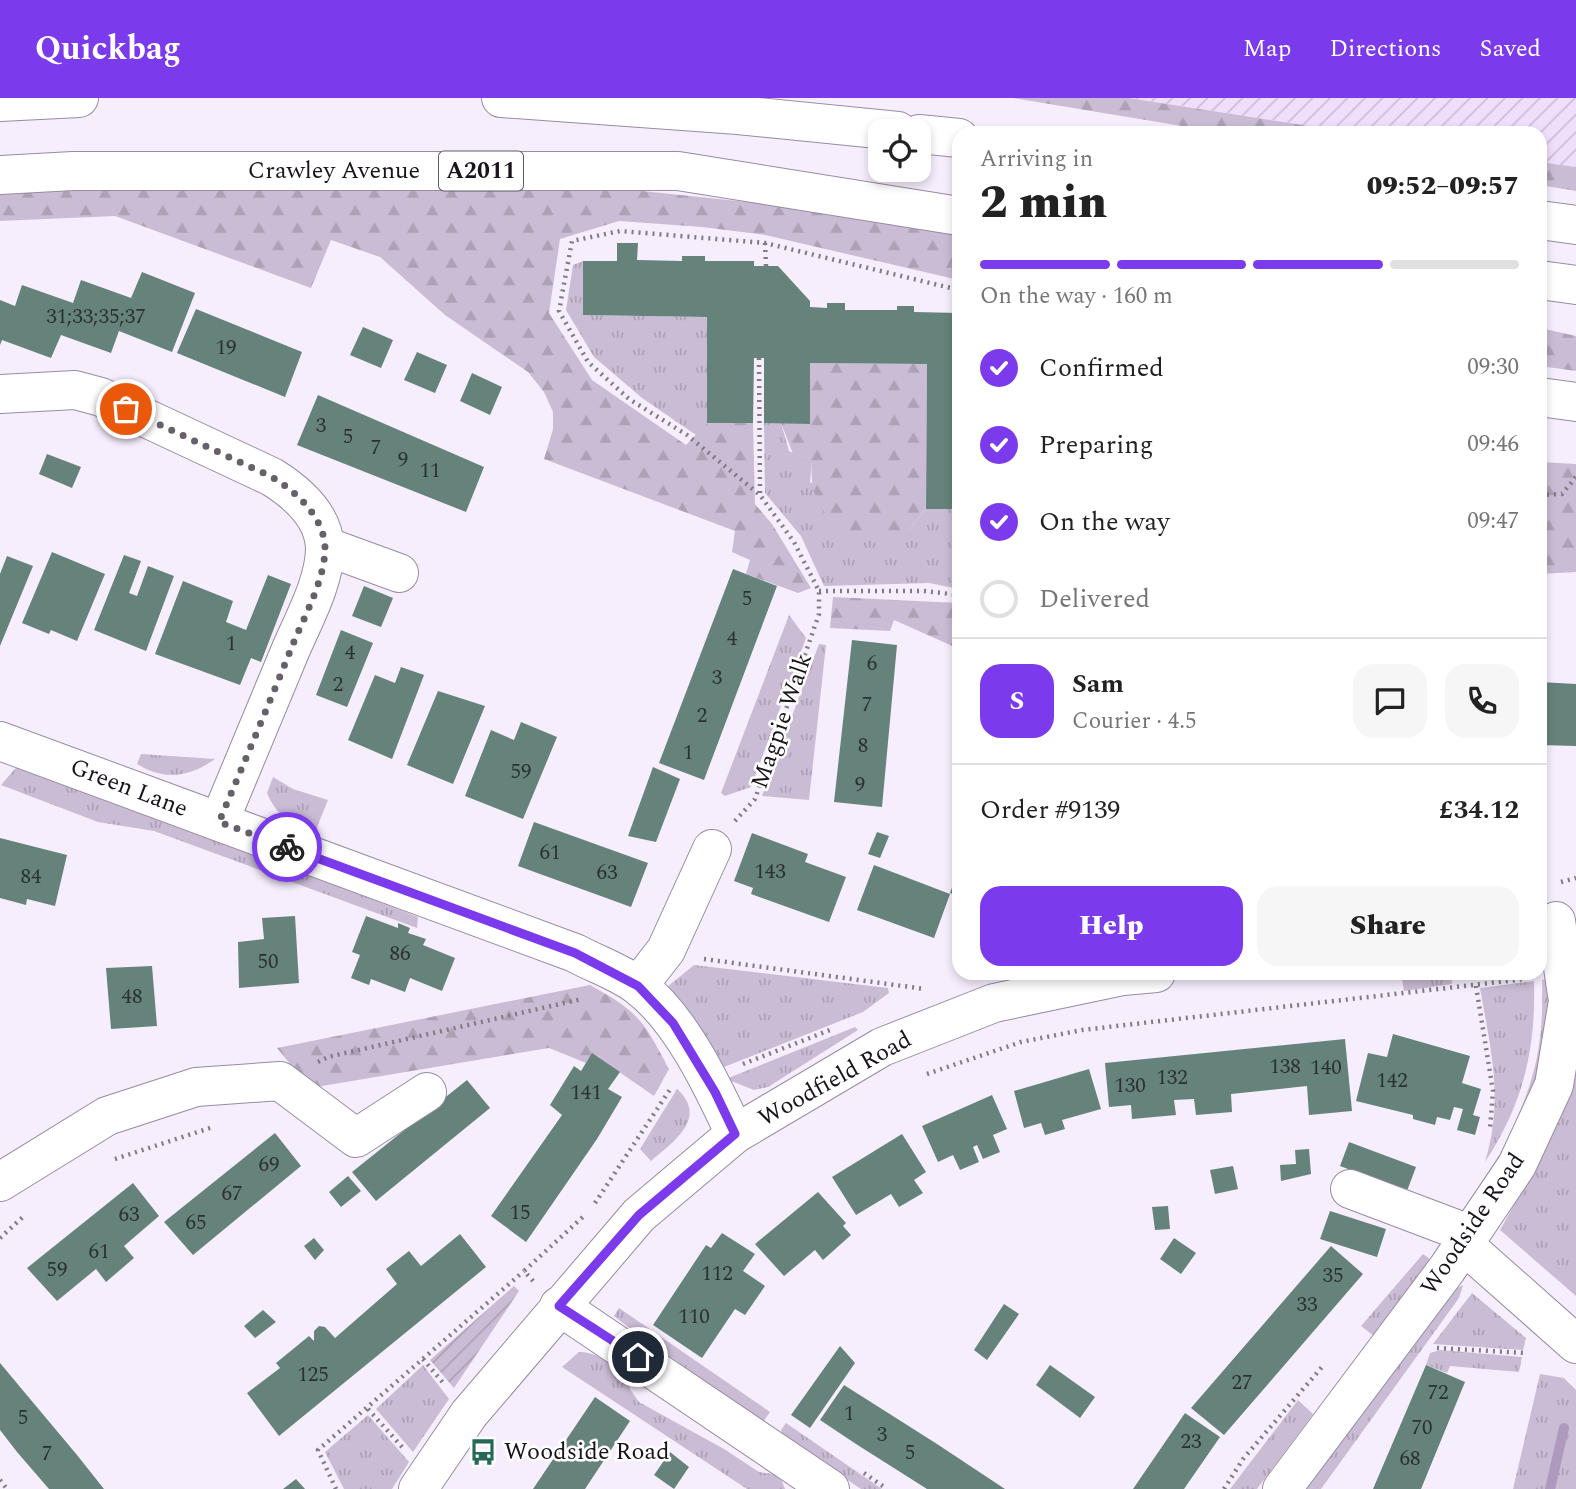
<!DOCTYPE html>
<html lang="en">
<head>
<meta charset="utf-8">
<style>
	body { margin:0; font-family:Spectral,serif; background:#f6f6f6; color:#222; height:100vh; display:flex; flex-direction:column; font-size:26px; white-space:nowrap }
	* { box-sizing:border-box; margin:0 }
	p { font-size:23px; color:#767676 }
	.icon { flex:none; width:38px; height:38px; fill:none; stroke:currentColor; stroke-width:2; stroke-linecap:round; stroke-linejoin:round }
	.map { position:relative; flex:1; overflow:hidden }
	.side { position:absolute; left:952px; top:28px; width:595px; height:854px; display:flex; flex-direction:column; background:#fff; border-radius:21px; box-shadow:0 4px 10px #0003 }
	.side>* { flex:none }
	.controls { position:absolute; left:868px; top:21px; display:grid; gap:14px }
	.controls a { display:grid; place-items:center; width:63px; height:63px; border-radius:14px; background:#fff; box-shadow:0 4px 10px #0003; font-size:35px }
	.pin { position:absolute; display:grid; place-items:center; width:60px; height:60px; color:#fff; margin:-30px; border:4px solid #fff; border-radius:50%; box-shadow:0 2px 7px #0007 }
	.courier { position:absolute; display:grid; place-items:center; width:70px; height:70px; margin:-35px; border:5px solid #7c3aed; border-radius:50%; background:#fff; color:#222; box-shadow:0 2px 9px #0007 }
	.head em { font-style:normal; font-weight:800 }
	.head div { display:flex; flex-direction:column-reverse }
	.head { display:flex; align-items:center; justify-content:space-between; height:119px; padding:0 28px }
	h1 { font-size:46px; font-weight:800; line-height:52px }
	.bar { display:grid; grid-template-columns:repeat(4,1fr); gap:10px 7px; align-content:center; height:84px; padding:0 28px }
	.bar i { height:9px; border-radius:5px; background:#e0e0e0 }
	.bar .current { background:#7c3aed }
	.bar p { grid-column:span 4 }
	.line { display:flex; align-items:center; gap:18px; padding:0 28px; border-top:2px solid #e0e0e0 }
	.line div { flex:1 }
	.round { display:grid; place-items:center; flex:none; width:74px; height:74px; border-radius:21px; background:#f6f6f6 }
	ol { padding:0 28px; list-style:none }
	li { display:flex; align-items:center; gap:21px; height:77px }
	li p { margin-inline-start:auto }
	li .icon { padding:7px; border-radius:50%; background:#7c3aed; color:#fff; stroke-width:4 }
	li:last-child { color:#767676 }
	li i { width:38px; height:38px; border:4px solid #e0e0e0; border-radius:50% }
	.cta { display:flex; gap:14px; margin-top:auto; padding:14px 28px }
	.cta a { flex:1; height:80px; border-radius:21px; background:#7c3aed; color:#fff; font-size:28px; font-weight:800; line-height:80px; text-align:center }
	.cta a+a { background:#f6f6f6; color:#222 }
	header { display:flex; align-items:center; gap:42px; box-sizing:border-box; height:98px; padding:0 35px; background:#7c3aed; color:#fff }
	header strong { font-size:33px }
	nav { display:flex; gap:38px; margin-inline-start:auto; font-size:24px }
	.map>svg:first-child { display:block }
</style>
</head>
<body>
<header>
<strong>Quickbag</strong>
<nav><a>Map</a><a>Directions</a><a>Saved</a></nav>
</header>
<div class="map">
<svg width="1576" height="1391" viewBox="0 0 1576 1391">
	<defs>
		<pattern id="industrial-furrows" width="10" height="10" patternUnits="userSpaceOnUse" patternTransform="scale(1.75)"><rect width="10" height="10" fill="#f0defd"/><path d="M-1 1l2-2M0 10L10 0M9 11l2-2" fill="none" stroke="#cdbed8"/></pattern>
		<pattern id="grass-tufts" width="24" height="20" patternUnits="userSpaceOnUse" patternTransform="scale(1.75)"><rect width="24" height="20" fill="#cabcd5"/><path d="M3 7l-1-3M5 7V3M7 7l1-3M15 17l-1-3M17 17v-4M19 17l1-3" fill="none" stroke="#ada1b6"/></pattern>
		<pattern id="forest-firs" width="22" height="20" patternUnits="userSpaceOnUse" patternTransform="scale(1.75)"><rect width="22" height="20" fill="#cabcd5"/><path d="M5 1l3.5 6h-7zM16 11l3.5 6h-7z" fill="#ada1b6"/></pattern>
		<pattern id="garden-furrows" width="10" height="10" patternUnits="userSpaceOnUse" patternTransform="scale(1.75)"><rect width="10" height="10" fill="#cabcd5"/><path d="M-1 1l2-2M0 10L10 0M9 11l2-2" fill="none" stroke="#ada1b6"/></pattern>
	</defs>
	<rect width="100%" height="100%" fill="#f7eefd"/>
	<path fill="url(#industrial-furrows)" d="M1127,0H1576V69L1540,64V35H1355Z"/>
	<path fill="url(#grass-tufts)" d="M583,163V217L707,219V325L696,337L642,300L594,259L566,212L573,167Z
		M764,325H781L789,353L812,363L810,384L909,432L926,411H959V491L929,485L824,488L801,438L765,395Z
		M789,517L806,540L751,689L725,698L721,695Z
		M819,546L826,547L809,702L762,698Z
		M141,656L215,661C190,679 164,683 137,666Z
		M20,665L418,819L417,830L154,733L98,724L1,687Z
		M273,679L293,691L328,702L315,734C291,726 277,719 267,695Z
		M694,867L888,890L889,895L863,914L724,969L667,889Z
		M1401,875H1451L1452,886L1404,893Z
		M1545,881L1551,898L1535,1006L1482,1089C1487,1072 1500,1059 1507,1043C1535,982 1544,949 1542,882Z
		M1534,883C1536,952 1523,1006 1485,1064C1504,1000 1491,954 1480,890Z
		M855,929L858,932L768,989L754,992L726,981Z
		M1576,961V1198L1500,1132L1553,1036Z
		M677,991C709,1020 673,1044 651,1063L640,1051Z
		M1423,1156L1434,1164L1374,1238L1361,1228Z
		M1463,1187L1459,1200L1321,1391H1298L1449,1194Z
		M1472,1195L1526,1240L1523,1252L1433,1246Z
		M619,1210L770,1314L763,1324L628,1229L614,1218Z
		M1440,1252L1522,1259L1519,1274L1450,1268L1447,1275L1426,1267L1430,1255Z
		M579,1254C598,1254 613,1267 628,1278L630,1291L639,1304L724,1351L759,1374L773,1376L782,1383L785,1391H747L562,1269Z
		M423,1267L449,1301L413,1354L376,1311Z
		M1540,1276L1564,1280L1576,1292V1391H1513Z
		M1298,1302L1313,1316L1257,1391H1230Z
		M368,1317L409,1364L392,1391H344L325,1354Z
		M786,1325L882,1391H861L783,1338L781,1332Z"/>
	<path fill="url(#forest-firs)" d="M1013,0H1128L1355,35H1224Z
		M1540,64L1576,69V93L1540,87Z
		M623,91L767,106L959,137V182L765,137L702,129L619,123L560,141L549,215L592,282L686,347L707,325H753L755,406L772,426L811,490L798,495L746,476L750,462L732,454L735,433L544,361L553,331V314L544,294L528,274L445,217L380,159L331,142L311,190L115,118L0,123V92Z
		M1540,230L1576,238V273L1540,268Z
		M810,265L927,266L926,411L909,432L851,439C822,417 809,400 812,363L795,361L781,325H810Z
		M1540,364L1576,366V474L1540,476Z
		M833,499L959,505V551L894,522L890,533L830,530Z
		M590,887C639,914 643,922 669,971L654,998L593,956L586,965L549,950L310,990L277,950Z"/>
	<path fill="url(#garden-furrows)" d="M514,1188L519,1193L454,1290L430,1262Z"/>
	<g fill="none" stroke-linecap="round" stroke-linejoin="round">
		<path stroke="#ae9abd" stroke-width="10" d="M1550,1391L1564,1330"/>
	</g>
	<path fill="#65837a" d="M617,145H638L637,162L682,163V158H705V163H754V168H778L810,203V209L827,210V205H845V212H897V208H914V214L959,215V411H926L927,266L810,265V326L764,325V260H754L753,325H707V219L583,217V163H617Z
		M142,174L195,195L172,254L119,233L111,255L61,237L51,260L2,242L0,247V202L15,208L22,187L73,205L81,182L131,200Z
		M196,211L302,254L285,299L177,255Z
		M363,229L393,242L381,270L350,257Z
		M417,254L447,267L435,295L404,282Z
		M472,275L502,289L490,317L460,303Z
		M318,297L484,369L466,414L297,347Z
		M47,356L81,369L72,390L39,376Z
		M52,454L105,476L77,543L51,532L49,536L22,525Z
		M124,457L141,463L129,495L137,498L148,468L174,478L146,553L94,532Z
		M7,458L33,468L0,548V476Z
		M733,471L777,488L704,682L659,665Z
		M268,477L291,486L261,564L251,560L240,587L155,556L183,483L233,503L226,524L246,532Z
		M364,488L393,500L381,529L352,518Z
		M341,532L373,545L347,609L316,597Z
		M852,542L897,547L882,709L834,704Z
		M401,569L424,577L392,661L348,642L375,577L395,585Z
		M1540,584L1576,586V648L1540,647Z
		M438,593L485,608L453,686L407,667Z
		M521,624L557,639L523,721L465,698L491,632L514,642Z
		M653,669L680,681L656,744L628,738Z
		M534,724L648,765L631,809L518,768Z
		M877,734L889,738L880,760L868,756Z
		M752,735L808,756L805,764L846,779L829,824L751,796L753,790L734,783Z
		M0,740L67,757L55,808L27,801L26,807L0,800Z
		M874,767L950,796L934,840L857,812Z
		M959,771V798L950,795Z
		M295,818L299,885L239,890L238,844L264,841L262,820Z
		M366,818L398,830V825L410,830L408,835L426,841L423,847L455,860L442,893L410,880L405,894L371,881L369,887L351,880L360,857L352,854Z
		M152,868L157,928L111,931L106,870Z
		M1393,936L1470,958L1462,985L1481,991L1473,1017L1480,1019L1475,1037L1457,1032L1463,1011L1454,1009L1450,1022L1437,1019L1435,1027L1413,1021V1017L1356,1003L1368,955L1387,959Z
		M1345,941L1352,1013L1309,1017L1307,988L1231,996L1232,1014L1196,1017L1194,1001L1174,1002L1176,1017L1132,1021L1131,1007L1109,1009L1105,965Z
		M592,955L620,974L608,991L622,999L597,1041L526,1144L491,1118L562,1017L550,1007L574,968L581,973Z
		M1089,971L1101,1011L1062,1022L1065,1031L1045,1037L1041,1025L1024,1030L1014,993Z
		M467,982L490,1010L376,1103L352,1074Z
		M992,997L1007,1031L993,1037L1000,1054L983,1061L977,1047L973,1049L979,1064L960,1072L953,1057L938,1064L922,1028Z
		M275,1035L301,1068L193,1157L164,1124Z
		M902,1036L926,1074L914,1082L923,1095L899,1109L891,1096L856,1117L832,1079Z
		M1349,1044L1416,1069L1407,1093L1340,1068Z
		M1309,1051L1311,1076L1281,1083L1280,1067L1296,1066L1295,1052Z
		M1233,1068L1238,1091L1215,1096L1210,1072Z
		M348,1078L361,1093L341,1109L329,1094Z
		M133,1085L159,1118L124,1148L134,1160L106,1184L96,1171L57,1203L27,1170Z
		M818,1094L846,1125L843,1128L851,1137L823,1162L815,1152L784,1178L755,1146Z
		M1168,1108L1170,1131L1155,1132L1152,1109Z
		M1330,1113L1386,1131L1377,1159L1320,1141Z
		M722,1135L755,1156L743,1173L765,1188L745,1217L735,1211L702,1260L653,1227L706,1147L711,1150Z
		M460,1136L486,1169L279,1338L247,1295L280,1270L276,1265L309,1238L314,1243V1233L319,1228L325,1229L335,1240L397,1186L386,1171L409,1153L421,1168Z
		M314,1140L324,1152L315,1162L304,1148Z
		M1174,1140L1196,1155L1181,1176L1160,1161Z
		M1331,1148L1363,1176L1224,1337L1191,1310Z
		M1004,1206L1019,1216L987,1262L974,1252Z
		M263,1212L276,1224L255,1240L244,1228Z
		M840,1248L855,1265L810,1330L791,1317Z
		M0,1265L77,1357L104,1391H49L17,1354L0,1332Z
		M1050,1267L1095,1299L1080,1320L1036,1287Z
		M1426,1267L1465,1284L1421,1391H1373Z
		M844,1287L937,1346L1005,1391H927L856,1346L820,1322Z
		M595,1299L630,1323L585,1391H533Z
		M1185,1315L1220,1339L1184,1391H1133Z
		M670,1354L689,1369L674,1391L654,1377Z
		M296,1381L305,1391H283Z"/>
	<g fill="none" stroke-linecap="round" stroke-linejoin="round">
		<defs>
			<path id="minor" d="M0,296L75,292L101,299L272,379C296,394 324,418 325,450C325,483 304,521 291,551C267,609 243,667 219,724
				M1540,299L1576,304
				M325,448L399,475
				M0,643L575,855C595,866 620,874 638,888C681,920 713,989 735,1036
				M638,888L666,852L712,751
				M0,1084L107,1018L196,989L280,983L356,1040L427,994
				M1350,1091L1469,1136
				M1463,1146L1576,1246
				M559,1208L830,1391
				M418,1391L469,1316L639,1117L735,1036L882,949L994,905L1123,878L1156,875
				M1282,1391L1447,1171L1517,1067L1554,987L1568,903L1556,823"/>
			<path id="major" d="M501,0L738,17L898,33
				M0,4L79,0
				M919,36L959,40
				M0,77L73,73H678L959,118
				M1540,122L1576,127
				M1540,182L1576,187"/>
		</defs>
		<use href="#minor" stroke="#988ba2" stroke-width="40"/>
		<use href="#major" stroke="#988ba2" stroke-width="40"/>
		<path stroke="#817a85" stroke-width="4.5" stroke-dasharray="2 5" stroke-linecap="butt" d="M765,145L766,168
			M759,260L760,396
			M1540,397L1562,396L1576,379
			M819,493H924L959,497
			M735,723L755,701L819,516V493L794,444L760,397L687,337L629,301L588,264L559,213L572,143L620,133L765,145L959,192
			M1561,784L1576,780
			M704,861L925,891
			M1476,888L1493,993L1490,1031
			M318,964L328,959L582,901
			M743,966L830,932
			M927,976L1021,944L1082,932L1525,881
			M115,1061L213,1029
			M595,1105L671,990
			M0,1140L25,1117
			M533,1183L524,1173L585,1117
			M1437,1250L1526,1255
			M423,1261L445,1287
			M368,1311L403,1350
			M864,1375L887,1391
			M0,1382L7,1391
			M336,1391L318,1352L524,1173
			M1224,1391L1243,1361L1322,1269"/>
		<use href="#minor" stroke="#fff" stroke-width="38"/>
		<use href="#major" stroke="#fff" stroke-width="38"/>
	</g>
	<g fill="none" stroke-linecap="round" stroke-linejoin="round">
		<path stroke="#67606b" stroke-width="7" stroke-dasharray="0 12.6" d="M126,311L272,379C296,394 324,418 325,450C325,481 305,517 293,546C269,606 244,665 219,724L287,749"/>
		<path stroke="#7c3aed" stroke-width="9" d="M287,749L575,855L638,888L673,925L715,994L735,1036L639,1117L559,1208L638,1259"/>
	</g>
	<defs>
		<symbol id="bus-bare" viewBox="-9 -9 18 18"><path d="M-5-6H5V4H4V6H2V4H-2V6H-4V4H-5ZM-3.5-4V0h7V-4ZM-3.5 1.2v1.5H-2V1.2ZM2 1.2v1.5H3.5V1.2Z" fill="#256858" stroke="#fff" stroke-width="2.5" paint-order="stroke"/></symbol>
	</defs>
	<g fill-rule="evenodd">
		<use href="#bus-bare" x="464" y="1335" width="38" height="38"/>
	</g>
	<g text-anchor="middle" dominant-baseline="central" stroke-width="5" stroke-linejoin="round" paint-order="stroke">
		<g font-size="21" fill="#2c3034">
			<text x="96" y="219">31;33;35;37</text>
			<text x="226" y="250">19</text>
			<text x="321" y="328">3</text>
			<text x="348" y="339">5</text>
			<text x="376" y="350">7</text>
			<text x="403" y="362">9</text>
			<text x="430" y="373">11</text>
			<text x="747" y="501">5</text>
			<text x="732" y="541">4</text>
			<text x="231" y="546">1</text>
			<text x="350" y="555">4</text>
			<text x="872" y="566">6</text>
			<text x="717" y="580">3</text>
			<text x="338" y="587">2</text>
			<text x="867" y="607">7</text>
			<text x="702" y="618">2</text>
			<text x="863" y="648">8</text>
			<text x="688" y="655">1</text>
			<text x="521" y="674">59</text>
			<text x="860" y="687">9</text>
			<text x="550" y="755">61</text>
			<text x="770" y="774">143</text>
			<text x="607" y="775">63</text>
			<text x="31" y="779">84</text>
			<text x="400" y="856">86</text>
			<text x="268" y="864">50</text>
			<text x="132" y="899">48</text>
			<text x="1285" y="969">138</text>
			<text x="1326" y="970">140</text>
			<text x="1172" y="980">132</text>
			<text x="1392" y="983">142</text>
			<text x="1130" y="988">130</text>
			<text x="586" y="995">141</text>
			<text x="269" y="1067">69</text>
			<text x="232" y="1096">67</text>
			<text x="520" y="1115">15</text>
			<text x="129" y="1117">63</text>
			<text x="196" y="1125">65</text>
			<text x="99" y="1154">61</text>
			<text x="57" y="1172">59</text>
			<text x="717" y="1176">112</text>
			<text x="1333" y="1178">35</text>
			<text x="1307" y="1207">33</text>
			<text x="694" y="1219">110</text>
			<text x="313" y="1277">125</text>
			<text x="1242" y="1285">27</text>
			<text x="1438" y="1295">72</text>
			<text x="849" y="1316">1</text>
			<text x="23" y="1320">5</text>
			<text x="1422" y="1330">70</text>
			<text x="882" y="1337">3</text>
			<text x="1191" y="1344">23</text>
			<text x="910" y="1355">5</text>
			<text x="47" y="1356">7</text>
			<text x="1410" y="1361">68</text>
		</g>
		<rect fill="#fff" stroke="#5e5a60" stroke-width="2" x="439" y="53.5" width="84" height="39" rx="5"/>
		<g font-size="23" font-weight="bold" fill="#19141c">
			<text x="481" y="73">A2011</text>
		</g>
		<g font-size="24" fill="#19141c" stroke="#fff">
			<text x="334" y="73">Crawley Avenue</text>
			<text transform="translate(782 623) rotate(-71)">Magpie Walk</text>
			<text transform="translate(129 690) rotate(21)">Green Lane</text>
			<text transform="translate(835 981) rotate(-29)">Woodfield Road</text>
			<text transform="translate(1473 1126) rotate(-56)">Woodside Road</text>
		</g>
		<g font-size="24" fill="#19141c" stroke="#fff" text-anchor="start">
			<text x="504" y="1354">Woodside Road</text>
		</g>
	</g>
</svg>
<div class="controls">
<a><svg class="icon" aria-label="locate" viewBox="0 0 24 24"><circle cx="12" cy="12" r="6"/><path d="M12 2v4M12 18v4M2 12h4M18 12h4"/></svg></a>
</div>
<div class="pin" style="left:126px;top:311px;background:#ea580c"><svg class="icon" aria-label="bag" viewBox="0 0 24 24"><path d="M5 8h14l-1 12H6zM9 8a3 3 0 0 1 6 0"/></svg></div>
<div class="pin" style="left:638px;top:1259px;background:#1f2937"><svg class="icon" aria-label="home" viewBox="0 0 24 24"><path d="M3 11l9-7 9 7M6 9v11h12V9"/></svg></div>
<div class="courier" style="left:287px;top:749px"><svg class="icon" aria-label="bike" viewBox="0 0 24 24"><circle cx="6" cy="16" r="4"/><circle cx="18" cy="16" r="4"/><path d="M6 16l4-8h5l3 8M10 8l3 8H6M13 5h3"/></svg></div>
<section class="side">
<div class="head"><div><h1>2 min</h1><p>Arriving in</p></div><em>09:52–09:57</em></div>
<div class="bar"><i class="current"></i><i class="current"></i><i class="current"></i><i></i><p>On the way · 160 m</p></div>
<ol>
<li><svg class="icon" aria-label="check" viewBox="0 0 24 24"><path d="M5 12l5 5 9-10"/></svg>Confirmed<p>09:30</p></li>
<li><svg class="icon" aria-label="check" viewBox="0 0 24 24"><path d="M5 12l5 5 9-10"/></svg>Preparing<p>09:46</p></li>
<li><svg class="icon" aria-label="check" viewBox="0 0 24 24"><path d="M5 12l5 5 9-10"/></svg>On the way<p>09:47</p></li>
<li><i></i>Delivered</li>
</ol>
<div class="line" style="height:126px"><b class="round" style="background:#7c3aed;color:#fff">S</b><div><b>Sam</b><p>Courier · 4.5</p></div><a class="round"><svg class="icon" aria-label="chat" viewBox="0 0 24 24"><path d="M4 5h16v11H9l-5 4z"/></svg></a><a class="round"><svg class="icon" aria-label="phone" viewBox="0 0 24 24"><path d="M5 4h4l2 5-3 2q2 4 5 5l2-3 5 2v4C11 20 4 13 5 4z"/></svg></a></div>
<div class="line" style="height:91px"><div>Order #9139</div><b>£34.12</b></div>
<div class="cta"><a>Help</a><a>Share</a></div>
</section>
</div>
</body>
</html>
